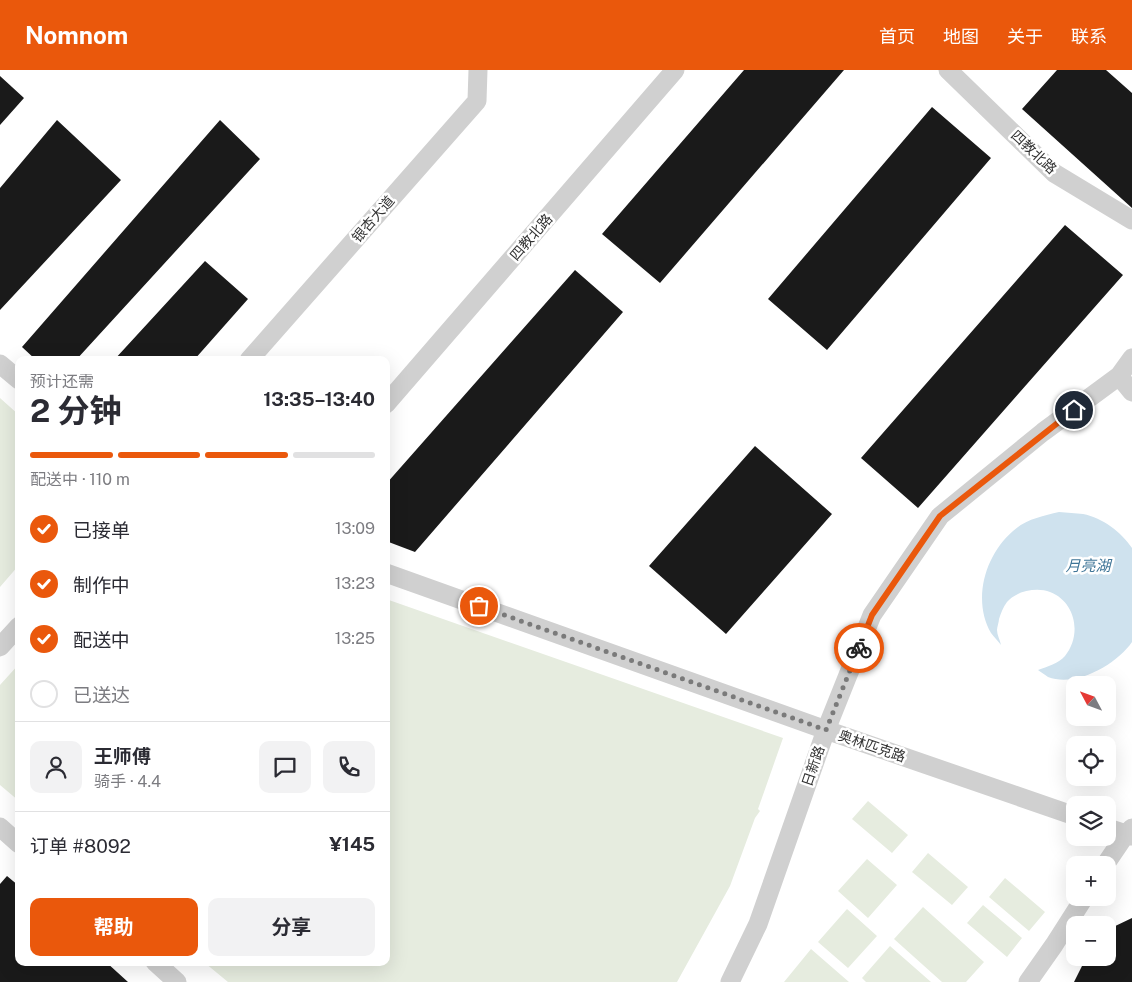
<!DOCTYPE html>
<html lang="zh">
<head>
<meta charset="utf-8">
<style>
	body { margin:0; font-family:"Public Sans","Noto Sans SC",sans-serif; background:#f2f2f3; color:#2b2b33; height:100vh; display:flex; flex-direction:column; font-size:19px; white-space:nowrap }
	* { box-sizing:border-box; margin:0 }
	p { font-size:16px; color:#7c7c81 }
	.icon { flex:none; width:28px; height:28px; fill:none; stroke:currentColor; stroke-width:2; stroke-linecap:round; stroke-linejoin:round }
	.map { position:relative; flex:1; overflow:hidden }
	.sheet { position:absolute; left:15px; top:286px; width:375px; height:610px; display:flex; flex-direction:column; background:#fff; border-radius:10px; box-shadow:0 5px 20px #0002 }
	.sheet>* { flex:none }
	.needle { width:32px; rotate:311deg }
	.fabs { position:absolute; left:1066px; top:606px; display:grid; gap:10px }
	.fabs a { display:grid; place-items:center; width:50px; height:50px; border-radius:10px; background:#fff; box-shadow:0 5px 20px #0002; font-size:25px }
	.pin { position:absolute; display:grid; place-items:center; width:42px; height:42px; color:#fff; margin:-21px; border:2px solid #fff; border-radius:50%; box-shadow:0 1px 5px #0007 }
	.courier { position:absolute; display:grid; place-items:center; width:50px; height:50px; margin:-25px; border:4px solid #ea580c; border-radius:50%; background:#fff; color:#222; box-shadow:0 1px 6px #0007 }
	.headline em { font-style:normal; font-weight:700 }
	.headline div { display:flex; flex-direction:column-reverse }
	.headline { display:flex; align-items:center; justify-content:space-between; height:85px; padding:0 15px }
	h1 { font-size:32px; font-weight:700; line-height:38px }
	.bar { display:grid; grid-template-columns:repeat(4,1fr); gap:8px 5px; align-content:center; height:60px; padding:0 15px }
	.bar i { height:6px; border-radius:4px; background:#e1e1e2 }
	.bar .selected { background:#ea580c }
	.bar p { grid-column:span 4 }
	.line { display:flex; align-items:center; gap:12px; padding:0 15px; border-top:1px solid #e1e1e2 }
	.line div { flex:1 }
	.round { display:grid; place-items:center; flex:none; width:52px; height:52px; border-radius:10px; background:#f2f2f3 }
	ol { padding:0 15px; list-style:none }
	li { display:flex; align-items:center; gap:15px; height:55px }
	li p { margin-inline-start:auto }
	li .icon { padding:5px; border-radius:50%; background:#ea580c; color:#fff; stroke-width:4 }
	li:last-child { color:#7c7c81 }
	li i { width:28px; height:28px; border:2px solid #e1e1e2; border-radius:50% }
	.action { display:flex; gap:10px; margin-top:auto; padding:10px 15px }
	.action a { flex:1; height:58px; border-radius:10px; background:#ea580c; color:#fff; font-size:20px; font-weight:700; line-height:58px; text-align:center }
	.action a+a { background:#f2f2f3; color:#2b2b33 }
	header { display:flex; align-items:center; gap:30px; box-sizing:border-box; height:70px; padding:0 25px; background:#ea580c; color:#fff }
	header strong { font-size:24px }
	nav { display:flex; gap:28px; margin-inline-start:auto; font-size:18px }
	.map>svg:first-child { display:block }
</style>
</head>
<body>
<header>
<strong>Nomnom</strong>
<nav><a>首页</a><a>地图</a><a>关于</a><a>联系</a></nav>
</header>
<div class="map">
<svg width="1132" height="912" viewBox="0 0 1132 912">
	<rect width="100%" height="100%" fill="#fff"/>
	<path fill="#e6ecdf" d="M0,328L19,345V495L0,517Z
		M386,529L783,668L758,739L760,741L755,748L730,816L677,912H228L205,893L386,892Z
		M19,594V731L0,715V615Z
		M868,731L908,765L892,783L852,749Z
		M928,783L968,817L952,835L912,802Z
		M867,789L897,815L868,848L838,821Z
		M1005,808L1045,842L1029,861L989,827Z
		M983,835L1022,868L1007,887L967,853Z
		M923,837L984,892L966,912H942L894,869Z
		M847,839L877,866L848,898L818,872Z
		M890,876L931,912H866L862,908Z
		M811,879L849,912H784Z"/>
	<path fill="#cfe2ee" d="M1059,442C1067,443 1076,443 1083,444C1103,448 1121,462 1132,478V572C1117,594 1076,618 1048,607C1045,605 1041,602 1038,600C1047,597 1059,593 1065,586C1082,565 1076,532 1050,522C1037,517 1016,521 1007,532C1003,537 1001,543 999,549C999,552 997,557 997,560C997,565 1000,570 1001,575C998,571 994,567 991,563C972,530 985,485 1013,461C1026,449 1043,446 1059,442Z"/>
	<path fill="#1a1a1a" d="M744,0H844L660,213L602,164Z
		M1057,0H1106L1132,23V138L1022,39Z
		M0,6L24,28L0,55Z
		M932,37L991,88L827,280L768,229Z
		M57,50L121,110L0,240V118Z
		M220,50L260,89L76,290H36L22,277Z
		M1065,155L1123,205L918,438L861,388Z
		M205,191L248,229L194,290H114Z
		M575,200L623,242L415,482L386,471V414Z
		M755,376L832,444L726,564L649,496Z
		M7,806L19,816V892H106L128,912H0V814Z
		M1132,848V912H1074L1086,888H1108V860L1109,859Z"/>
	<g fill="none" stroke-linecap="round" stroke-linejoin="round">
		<path stroke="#d0d0d0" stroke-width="19" d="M948,0L1054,103L1132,150
			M249,290L477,31L478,0
			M0,294L19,310
			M1119,306L1132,322
			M386,334L675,0
			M386,503L826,660L1075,746
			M0,577L19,556
			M0,757L19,774
			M1108,758L1132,766
			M1105,795L1126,764L1132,758
			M155,892L177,912
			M730,912L758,854L826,660L872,545L940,446L1043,362L1119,306L1132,288
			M1028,912L1054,875L1084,828"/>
	</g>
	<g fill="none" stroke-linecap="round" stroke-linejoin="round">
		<path stroke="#7a7a7a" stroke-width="5" stroke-dasharray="0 9" d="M479,536L826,660L859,578"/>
		<path stroke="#ea580c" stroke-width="6" d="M859,578L872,545L940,446L1074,340"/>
	</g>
	<g text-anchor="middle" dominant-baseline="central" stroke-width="5" stroke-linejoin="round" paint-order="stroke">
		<g font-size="14" fill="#333" stroke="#fff">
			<text transform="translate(1034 82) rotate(43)">四教北路</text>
			<text transform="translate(373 149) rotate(-49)">银杏大道</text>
			<text transform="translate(531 167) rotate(-49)">四教北路</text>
			<text transform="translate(872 676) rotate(19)">奥林匹克路</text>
			<text transform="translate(813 696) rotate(-71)">日新路</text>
		</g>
		<g font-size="15" font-style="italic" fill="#3f7597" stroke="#fff">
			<text x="1088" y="495">月亮湖</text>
		</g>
	</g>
</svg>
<div class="fabs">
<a><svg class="needle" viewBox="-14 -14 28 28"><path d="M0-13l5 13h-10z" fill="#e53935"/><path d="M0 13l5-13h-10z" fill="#7c7c81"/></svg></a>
<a><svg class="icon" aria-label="locate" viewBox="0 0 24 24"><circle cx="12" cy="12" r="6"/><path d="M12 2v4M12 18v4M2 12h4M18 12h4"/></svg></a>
<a><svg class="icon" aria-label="layers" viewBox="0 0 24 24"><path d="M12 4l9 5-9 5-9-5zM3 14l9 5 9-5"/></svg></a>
<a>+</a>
<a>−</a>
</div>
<div class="pin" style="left:479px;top:536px;background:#ea580c"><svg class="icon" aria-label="bag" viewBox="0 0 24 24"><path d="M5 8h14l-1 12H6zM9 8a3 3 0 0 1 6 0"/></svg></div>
<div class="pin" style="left:1074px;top:340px;background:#1f2937"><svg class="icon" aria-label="home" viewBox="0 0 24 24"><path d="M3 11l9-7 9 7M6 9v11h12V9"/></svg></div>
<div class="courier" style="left:859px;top:578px"><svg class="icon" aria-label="bike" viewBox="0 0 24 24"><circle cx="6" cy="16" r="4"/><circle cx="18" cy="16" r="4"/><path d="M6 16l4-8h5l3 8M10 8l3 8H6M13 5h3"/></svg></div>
<section class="sheet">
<div class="headline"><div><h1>2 分钟</h1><p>预计还需</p></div><em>13:35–13:40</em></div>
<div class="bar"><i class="selected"></i><i class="selected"></i><i class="selected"></i><i></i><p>配送中 · 110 m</p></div>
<ol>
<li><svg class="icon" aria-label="check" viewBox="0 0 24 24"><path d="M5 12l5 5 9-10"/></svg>已接单<p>13:09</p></li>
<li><svg class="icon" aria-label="check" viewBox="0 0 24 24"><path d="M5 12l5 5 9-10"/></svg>制作中<p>13:23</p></li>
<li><svg class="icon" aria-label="check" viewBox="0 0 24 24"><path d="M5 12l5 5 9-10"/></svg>配送中<p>13:25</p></li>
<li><i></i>已送达</li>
</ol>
<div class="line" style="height:90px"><a class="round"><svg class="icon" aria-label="person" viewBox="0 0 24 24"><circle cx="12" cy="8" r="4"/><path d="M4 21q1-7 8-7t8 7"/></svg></a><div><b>王师傅</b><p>骑手 · 4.4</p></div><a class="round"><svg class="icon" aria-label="chat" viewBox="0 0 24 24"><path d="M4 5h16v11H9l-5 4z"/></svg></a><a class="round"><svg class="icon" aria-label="phone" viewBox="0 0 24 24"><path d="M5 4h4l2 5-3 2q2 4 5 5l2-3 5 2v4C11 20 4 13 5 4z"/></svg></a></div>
<div class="line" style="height:65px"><div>订单 #8092</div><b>¥145</b></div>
<div class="action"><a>帮助</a><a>分享</a></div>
</section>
</div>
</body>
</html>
